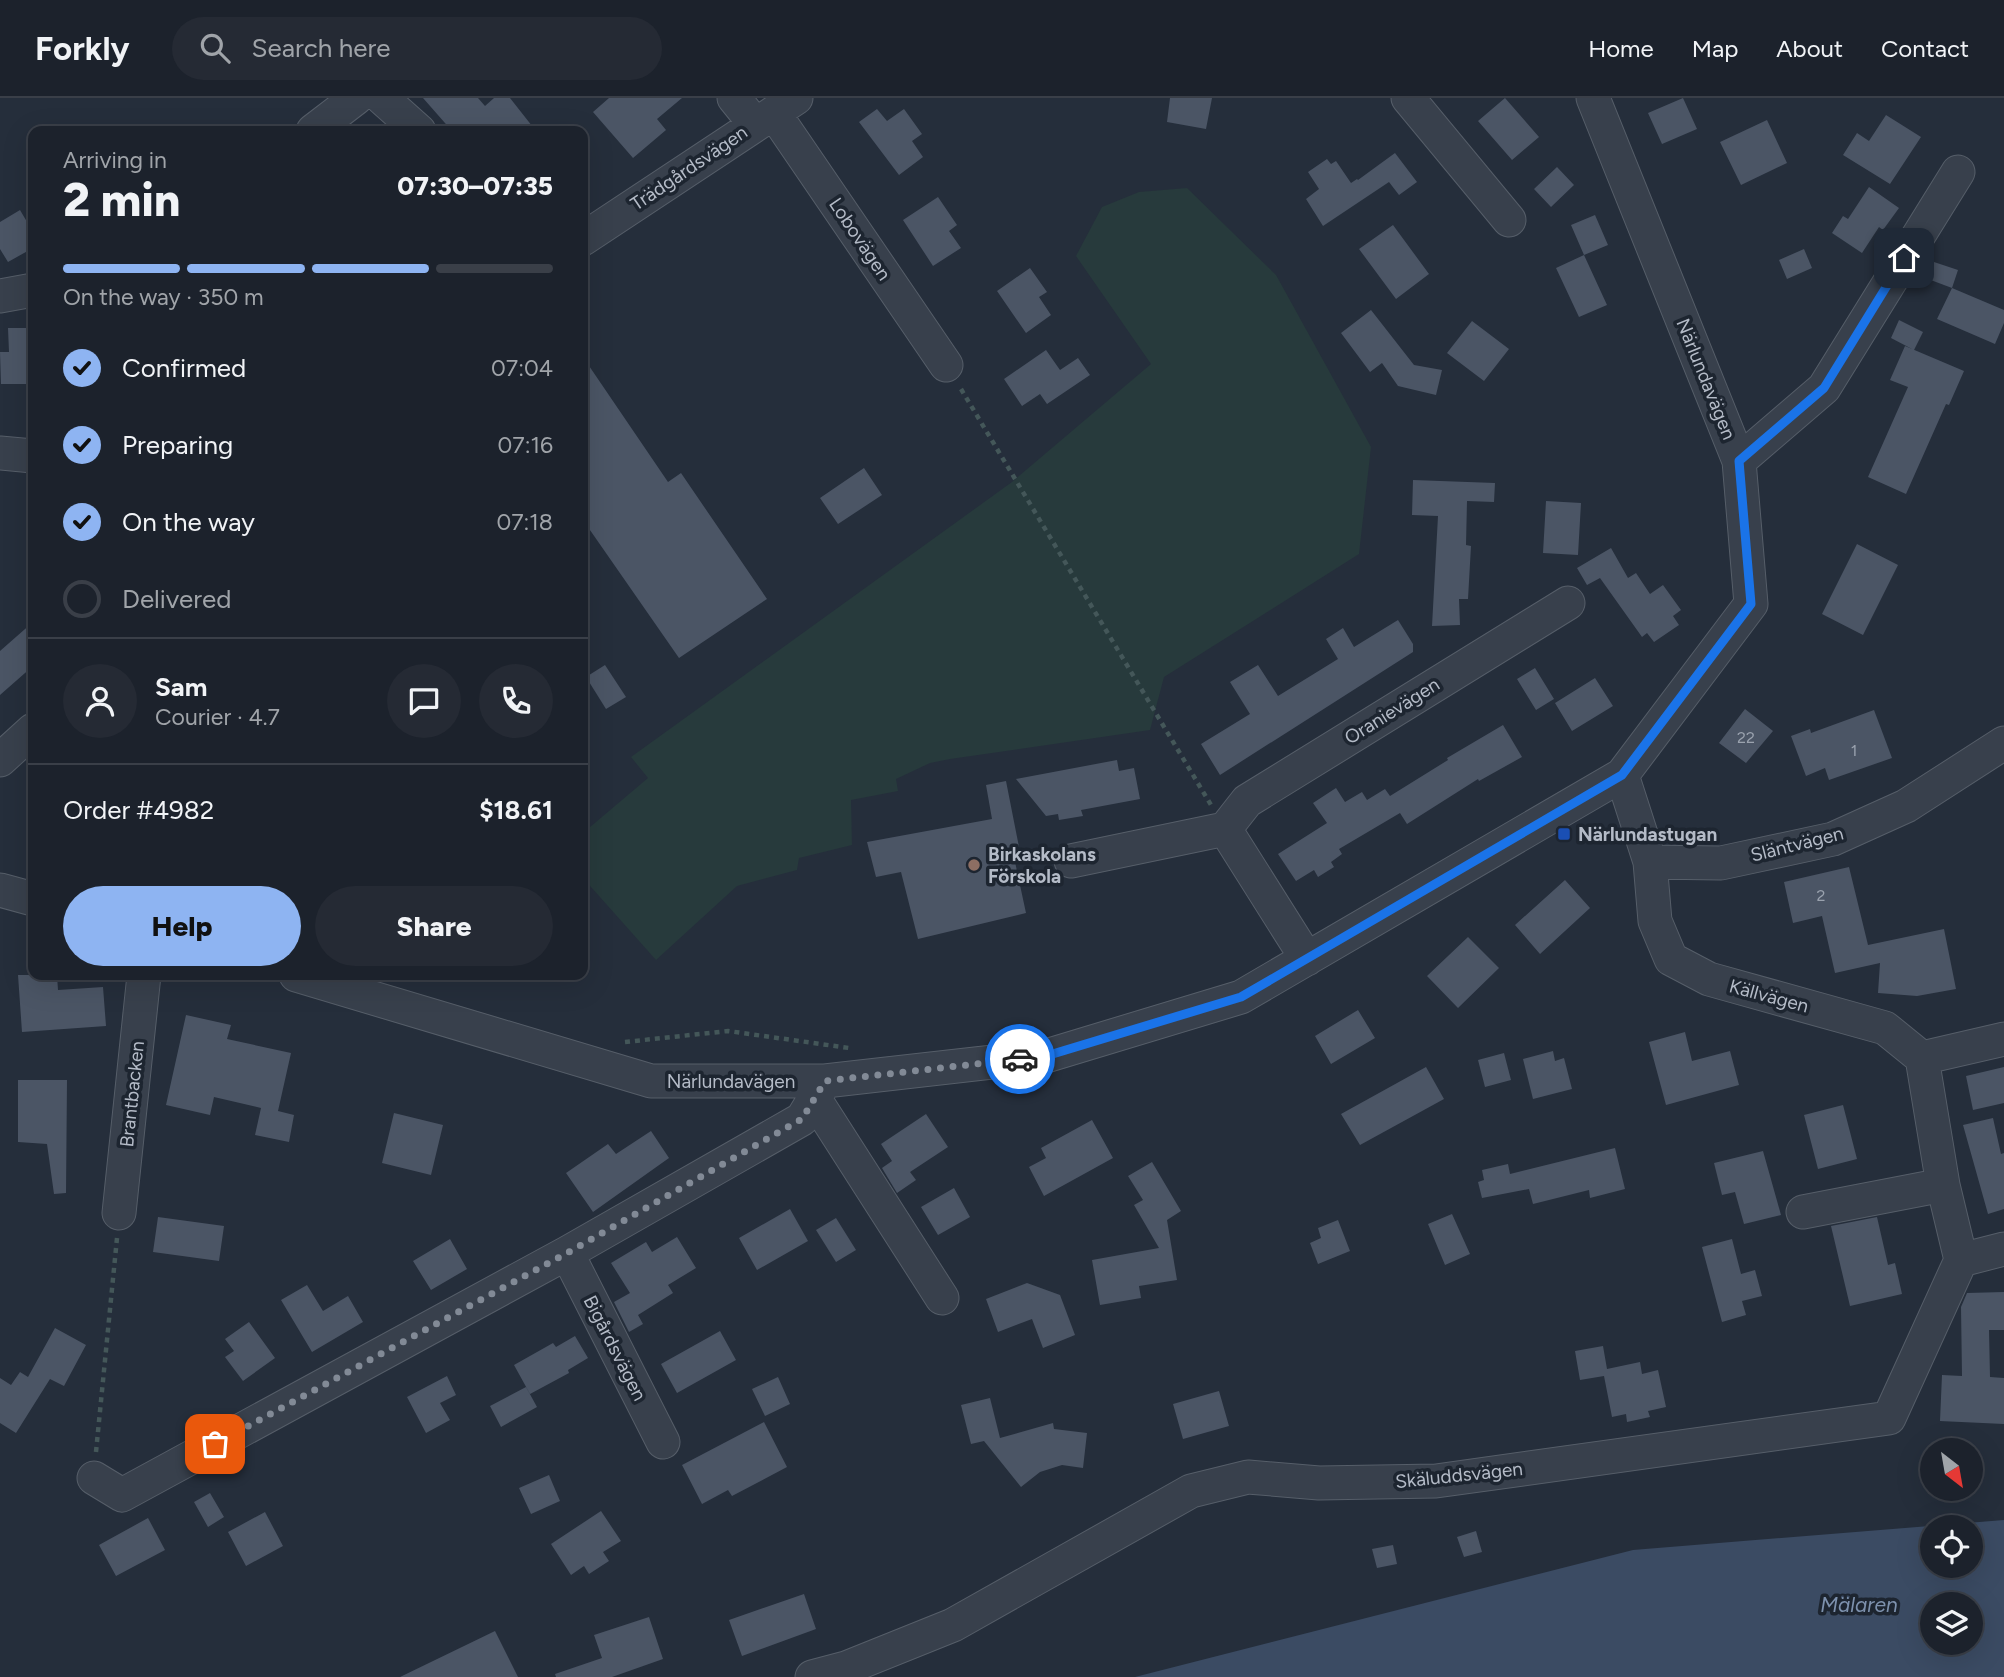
<!DOCTYPE html>
<html lang="en">
<head>
<meta charset="utf-8">
<style>
	body { margin:0; font-family:Figtree,sans-serif; background:#252a34; color:#f1f3f6; height:100vh; display:flex; flex-direction:column; font-size:26px; white-space:nowrap }
	* { box-sizing:border-box; margin:0 }
	p { font-size:23px; color:#a0a4a9 }
	.icon { flex:none; width:38px; height:38px; fill:none; stroke:currentColor; stroke-width:2; stroke-linecap:round; stroke-linejoin:round }
	.map { position:relative; flex:1; overflow:hidden }
	.sheet { position:absolute; left:28px; top:28px; width:560px; height:854px; display:flex; flex-direction:column; background:#1c222c; border-radius:14px; box-shadow:0 7px 28px #0002,0 0 0 2px #3a3f48 }
	.sheet>* { flex:none }
	.needle { width:46px; rotate:149deg }
	.tools { position:absolute; left:1920px; top:1340px; display:grid; gap:14px }
	.tools a { display:grid; place-items:center; width:63px; height:63px; border-radius:50%; background:#1c222c; box-shadow:0 7px 28px #0002,0 0 0 2px #3a3f48; font-size:35px }
	.pin { position:absolute; display:grid; place-items:center; width:60px; height:60px; color:#fff; margin:-30px; border-radius:14px; box-shadow:0 4px 10px #0006 }
	.courier { position:absolute; display:grid; place-items:center; width:70px; height:70px; margin:-35px; border:5px solid #1a73e8; border-radius:50%; background:#fff; color:#222; box-shadow:0 2px 9px #0007 }
	.head em { font-style:normal; font-weight:800 }
	.head div { display:flex; flex-direction:column-reverse }
	.head { display:flex; align-items:center; justify-content:space-between; height:119px; padding:0 35px }
	h1 { font-size:46px; font-weight:800; line-height:52px }
	.bar { display:grid; grid-template-columns:repeat(4,1fr); gap:10px 7px; align-content:center; height:84px; padding:0 35px }
	.bar i { height:9px; border-radius:5px; background:#3a3f48 }
	.bar .selected { background:#8eb4f2 }
	.bar p { grid-column:span 4 }
	.line { display:flex; align-items:center; gap:18px; padding:0 35px; border-top:2px solid #3a3f48 }
	.line div { flex:1 }
	.round { display:grid; place-items:center; flex:none; width:74px; height:74px; border-radius:37px; background:#252a34 }
	ol { padding:0 35px; list-style:none }
	li { display:flex; align-items:center; gap:21px; height:77px }
	li p { margin-inline-start:auto }
	li .icon { padding:7px; border-radius:50%; background:#8eb4f2; color:#111; stroke-width:4 }
	li:last-child { color:#a0a4a9 }
	li i { width:38px; height:38px; border:4px solid #3a3f48; border-radius:50% }
	.action { display:flex; gap:14px; margin-top:auto; padding:14px 35px }
	.action a { flex:1; height:80px; border-radius:42px; background:#8eb4f2; color:#111; font-size:28px; font-weight:800; line-height:80px; text-align:center }
	.action a+a { background:#252a34; color:#f1f3f6 }
	header { display:flex; align-items:center; gap:42px; box-sizing:border-box; height:98px; padding:0 35px; background:#1c222c; border-bottom:2px solid #3a3f48 }
	header strong { font-size:33px }
	nav { display:flex; gap:38px; margin-inline-start:auto; font-size:24px }
	.search { width:490px; height:63px; background:#252a34; display:flex; align-items:center; gap:18px; box-sizing:border-box; padding:0 24px; border-radius:38px; color:#a0a4a9; font-size:26px }
	.map>svg:first-child { display:block }
</style>
</head>
<body>
<header>
<strong>Forkly</strong>
<div class="search"><svg class="icon" aria-label="search" viewBox="0 0 24 24"><circle cx="10" cy="10" r="6"/><path d="M15 15l6 6"/></svg>Search here</div>
<nav><a>Home</a><a>Map</a><a>About</a><a>Contact</a></nav>
</header>
<div class="map">
<svg width="2004" height="1579" viewBox="0 0 2004 1579">
	<rect width="100%" height="100%" fill="#252e3b"/>
	<path fill="#273a3c" d="M1187,90L1276,177L1371,349L1359,456L1164,579L1150,632L950,661L930,665L896,681L898,693L851,702L852,747L799,760L797,772L737,788L656,862L583,780V735L648,680L631,659L1012,384L1151,266L1076,158L1102,109L1139,94Z"/>
	<path fill="#3b4b63" fill-rule="evenodd" d="M2004,1422V1579H1135L1633,1452ZM1932,1430H1970V1468H1932ZM1932,1507H1970V1545H1932Z"/>
	<path fill="#4b5565" d="M423,0H478L485,8L494,0H510L536,33H452Z
		M609,0H682L657,21L666,32L633,60L593,14Z
		M1170,0H1212L1206,31L1167,24Z
		M1505,0L1539,39L1512,62L1478,23Z
		M1683,0L1697,31L1662,46L1648,15Z
		M877,11L887,23L904,11L922,36L912,43L923,59L899,77L859,24Z
		M1886,17L1921,39L1890,86L1843,57L1857,35L1869,43Z
		M1767,22L1787,65L1741,87L1720,44Z
		M1395,55L1417,84L1399,97L1389,84L1323,128L1306,101L1319,91L1308,74L1327,61L1331,66L1336,63L1351,85L1357,81L1358,82Z
		M1557,69L1574,87L1551,109L1534,91Z
		M1869,89L1899,110L1883,132L1879,129L1862,155L1832,135L1843,118L1848,121Z
		M938,99L957,127L949,133L961,150L933,168L903,122Z
		M20,112L33,134V150L8,164L0,151V124Z
		M1595,117L1608,147L1584,157L1571,127Z
		M1393,127L1429,176L1396,201L1359,151Z
		M1804,151L1812,170L1787,181L1779,162Z
		M1584,157L1607,207L1579,219L1556,170Z
		M1934,164L1958,172L1952,190L1928,181Z
		M1030,170L1047,194L1039,199L1051,217L1026,235L997,193Z
		M1952,190L2004,212V225L1995,246L1937,221Z
		M1371,212L1414,267L1442,272L1436,297L1398,288L1382,265L1370,274L1341,235Z
		M1899,222L1923,234L1914,252L1891,240Z
		M1472,223L1509,251L1484,283L1447,255Z
		M8,230H33V286H1L0,254H9Z
		M1905,248L1964,273L1949,307L1946,306L1906,396L1868,379L1908,289L1890,282Z
		M1046,252L1060,272L1078,260L1090,277L1047,306L1040,296L1022,308L1004,281Z
		M583,259L668,384L681,375L767,501L679,560L583,422Z
		M864,370L882,397L838,426L820,400Z
		M1413,382L1495,385L1494,404L1467,403L1466,447L1471,448L1468,501H1459L1460,527L1432,528L1438,418L1412,417Z
		M1546,403L1581,405L1578,457L1543,455Z
		M1857,446L1898,467L1863,537L1822,516Z
		M1611,450L1628,480L1636,475L1650,496L1663,487L1681,512L1673,518L1679,527L1654,544L1647,535L1642,539L1600,480L1587,487L1577,470Z
		M1398,522L1413,546V554L1220,677L1201,646L1250,616L1230,584L1258,567L1278,598L1338,561L1326,541L1343,530L1354,549Z
		M33,524V568L0,597V553Z
		M605,567L626,599L606,611L586,579Z
		M1535,570L1554,601L1536,612L1517,581Z
		M1595,580L1613,608L1572,633L1555,605Z
		M1745,611L1773,633L1746,665L1719,645Z
		M1874,612L1892,660L1829,682L1825,670L1806,678L1791,638L1810,631L1811,635Z
		M1503,627L1522,659L1479,683L1478,681L1407,726L1400,715L1339,751L1342,756L1331,764L1334,769L1318,779L1314,772L1296,783L1278,756L1327,725L1313,705L1336,690L1345,704L1362,694L1367,702L1385,691L1390,698L1448,662L1447,660Z
		M1117,662L1119,673L1134,670L1140,701L1081,712L1083,718L1059,722L1058,716L1046,718L1016,681Z
		M1006,683L1019,749L1012,750L1026,815L918,841L901,774L876,779L867,744L992,721L986,687Z
		M1849,769L1868,847L1944,831L1956,891L1917,898L1878,895L1880,865L1835,875L1822,818L1793,825L1784,784Z
		M1565,782L1590,810L1540,856L1515,827Z
		M1468,839L1499,870L1458,910L1427,878Z
		M18,877H57L58,892L103,889L106,928L22,934Z
		M1358,912L1375,940L1331,966L1315,938Z
		M186,917L231,927L227,941L291,955L278,1013L294,1017L289,1044L255,1037L261,1010L214,999L210,1017L166,1007Z
		M1685,934L1692,963L1730,953L1739,987L1666,1007L1649,944Z
		M1553,953L1555,963L1564,960L1572,991L1533,1001L1523,961Z
		M1504,955L1511,982L1485,989L1478,962Z
		M1426,969L1444,1001L1360,1047L1341,1016Z
		M2004,969V1005L1973,1012L1966,978Z
		M18,982H67L66,1095L54,1096L47,1046L18,1044Z
		M1843,1007L1857,1061L1818,1071L1804,1017Z
		M394,1015L443,1027L431,1077L382,1065Z
		M926,1016L948,1049L910,1074L916,1082L897,1095L882,1070L892,1063L881,1046Z
		M1993,1020L2001,1056L2004,1055V1111L1988,1116L1963,1027Z
		M1092,1022L1113,1060L1044,1098L1029,1069L1046,1060L1041,1050Z
		M651,1033L669,1060L593,1114L566,1075L608,1046L616,1056Z
		M1615,1050L1625,1091L1590,1100L1589,1092L1533,1106L1529,1091L1482,1100L1478,1084L1484,1082L1482,1072L1508,1066L1510,1076Z
		M1763,1053L1781,1117L1744,1126L1735,1094L1722,1097L1714,1065Z
		M1152,1064L1181,1113L1167,1122L1177,1182L1139,1188L1141,1200L1100,1207L1092,1162L1159,1150L1134,1107L1143,1102L1128,1078Z
		M954,1090L970,1119L938,1137L921,1109Z
		M790,1111L808,1143L757,1172L739,1140Z
		M1452,1116L1470,1156L1445,1167L1428,1126Z
		M158,1119L224,1128L219,1163L153,1154Z
		M1877,1119L1888,1167L1895,1165L1902,1196L1850,1208L1831,1128Z
		M836,1120L856,1152L836,1164L816,1132Z
		M1338,1122L1350,1153L1318,1166L1310,1145L1321,1140L1318,1130Z
		M677,1139L696,1170L668,1187L673,1195L638,1217L643,1226L629,1234L614,1204L630,1195L611,1165L646,1144L652,1154Z
		M450,1141L467,1171L431,1192L413,1163Z
		M1732,1141L1741,1176L1755,1172L1762,1198L1742,1203L1746,1217L1722,1224L1702,1149Z
		M1027,1185L1060,1197L1075,1237L1043,1250L1032,1221L998,1234L986,1201Z
		M307,1187L323,1213L348,1198L363,1224L312,1254L281,1202Z
		M2004,1194V1232H1989L1990,1279L2004,1280V1326L1940,1323L1942,1277L1962,1278L1961,1209L1967,1195Z
		M249,1224L275,1260L243,1283L225,1259L234,1253L225,1241Z
		M55,1230L86,1247L64,1288L50,1281L16,1335L0,1325V1280L11,1287L20,1274L28,1279Z
		M720,1233L736,1262L677,1295L661,1266Z
		M575,1238L588,1260L568,1272L569,1275L530,1296L514,1267L553,1245L556,1249Z
		M1603,1248L1607,1271L1640,1264L1642,1276L1658,1272L1666,1309L1648,1313L1650,1319L1627,1324L1626,1316L1612,1319L1604,1278L1580,1282L1575,1253Z
		M447,1278L456,1297L440,1305L450,1322L426,1335L407,1299Z
		M778,1279L790,1306L765,1318L752,1291Z
		M526,1289L537,1309L501,1329L490,1308Z
		M1219,1293L1229,1328L1183,1341L1173,1306Z
		M990,1300L1000,1340L1053,1325L1054,1331L1087,1335L1083,1370L1062,1367L1040,1374L1021,1389L984,1343L971,1346L961,1307Z
		M764,1324L787,1369L732,1398L728,1392L702,1406L682,1367Z
		M549,1377L560,1403L531,1416L519,1390Z
		M210,1395L224,1419L208,1429L194,1404Z
		M601,1413L621,1443L603,1454L609,1463L589,1476L584,1468L571,1477L551,1446Z
		M265,1414L283,1448L246,1468L228,1434Z
		M148,1420L165,1452L116,1478L99,1447Z
		M1476,1433L1482,1454L1464,1459L1457,1439Z
		M1393,1447L1397,1466L1377,1470L1372,1451Z
		M804,1496L816,1531L742,1558L729,1522Z
		M649,1519L663,1561L612,1579H556L555,1576L602,1560L594,1537Z
		M495,1533L518,1579H400Z"/>
	<g fill="none" stroke-linecap="round" stroke-linejoin="round">
		<defs>
			<path id="minor" d="M382,0L419,33
				M734,0L755,26
				M1408,0L1509,122
				M774,15L946,267
				M313,33L356,0
				M583,141L796,0
				M0,198L33,192
				M0,355L33,358
				M1739,363L1824,290L1958,74
				M0,662L33,632
				M1622,677L1650,764L1655,823L1671,861L1709,881L1885,930L1922,960L1943,1087
				M1071,763L1225,731
				M1650,764L1721,765L1833,741L1906,708L2004,645
				M0,792L33,801
				M1307,861L1225,731L1247,703L1568,505
				M296,877L651,983H825L1046,958L1241,899L1622,677L1751,506L1739,363L1593,0
				M1922,960L2004,941
				M814,1000L942,1200
				M1803,1114L1943,1087L1961,1162
				M119,1115L144,877
				M567,1155L663,1344
				M1961,1162L2004,1151
				M94,1380L122,1397L567,1155L802,1021L825,983
				M812,1579L846,1570L953,1527L1191,1393L1248,1379L1319,1385L1436,1383L1889,1320L1961,1162"/>
		</defs>
		<use href="#minor" stroke="#565e69" stroke-width="35"/>
		<path stroke="#445759" stroke-width="4.5" stroke-dasharray="5 5" stroke-linecap="butt" d="M961,291L1211,707
			M625,944L728,933L849,950
			M96,1354L117,1140"/>
		<use href="#minor" stroke="#38404c" stroke-width="33"/>
	</g>
	<g fill="none" stroke-linecap="round" stroke-linejoin="round">
		<path stroke="#828a96" stroke-width="7" stroke-dasharray="0 12.6" d="M215,1346L567,1155L802,1021L825,983L1020,961"/>
		<path stroke="#1a73e8" stroke-width="9" d="M1020,961L1046,958L1241,899L1622,677L1751,506L1739,363L1824,290L1904,160"/>
	</g>
	<rect fill="#1a4fb4" stroke="#1d2530" stroke-width="2.5" x="1557" y="729" width="14" height="14" rx="3.5"/>
	<circle fill="#8d6e63" stroke="#1d2530" stroke-width="2.5" cx="974" cy="767" r="7"/>
	<g text-anchor="middle" dominant-baseline="central" stroke-width="7" stroke-linejoin="round" paint-order="stroke">
		<g font-size="16" fill="#9aa2ae">
			<text x="1746" y="639">22</text>
			<text x="1854" y="652">1</text>
			<text x="1821" y="797">2</text>
		</g>
		<g font-size="19" fill="#b4bbc7" stroke="#1d2530">
			<text transform="translate(689 70) rotate(-34)">Trädgårdsvägen</text>
			<text transform="translate(860 141) rotate(56)">Lobovägen</text>
			<text transform="translate(1706 281) rotate(68)">Närlundavägen</text>
			<text transform="translate(1392 613) rotate(-32)">Oranievägen</text>
			<text transform="translate(1797 746) rotate(-14)">Släntvägen</text>
			<text transform="translate(1769 898) rotate(15)">Källvägen</text>
			<text x="731" y="983">Närlundavägen</text>
			<text transform="translate(132 996) rotate(-84)">Brantbacken</text>
			<text transform="translate(615 1250) rotate(63)">Bigårdsvägen</text>
			<text transform="translate(1459 1377) rotate(-6)">Skäluddsvägen</text>
		</g>
		<g font-size="19" font-weight="bold" fill="#b4bbc7" stroke="#1d2530" text-anchor="start">
			<text x="1578" y="736">Närlundastugan</text>
			<text x="988" y="756">Birkaskolans<tspan x="988" dy="22">Förskola</tspan></text>
		</g>
		<g font-size="21" font-style="italic" fill="#7d91ad" stroke="#1d2530">
			<text x="1859" y="1506">Mälaren</text>
		</g>
	</g>
</svg>
<div class="tools">
<a><svg class="needle" viewBox="-14 -14 28 28"><path d="M0-13l5 13h-10z" fill="#e53935"/><path d="M0 13l5-13h-10z" fill="#a0a4a9"/></svg></a>
<a><svg class="icon" aria-label="locate" viewBox="0 0 24 24"><circle cx="12" cy="12" r="6"/><path d="M12 2v4M12 18v4M2 12h4M18 12h4"/></svg></a>
<a><svg class="icon" aria-label="layers" viewBox="0 0 24 24"><path d="M12 4l9 5-9 5-9-5zM3 14l9 5 9-5"/></svg></a>
</div>
<div class="pin" style="left:215px;top:1346px;background:#ea580c"><svg class="icon" aria-label="bag" viewBox="0 0 24 24"><path d="M5 8h14l-1 12H6zM9 8a3 3 0 0 1 6 0"/></svg></div>
<div class="pin" style="left:1904px;top:160px;background:#1f2937"><svg class="icon" aria-label="home" viewBox="0 0 24 24"><path d="M3 11l9-7 9 7M6 9v11h12V9"/></svg></div>
<div class="courier" style="left:1020px;top:961px"><svg class="icon" aria-label="car" viewBox="0 0 24 24"><path d="M5 17H2v-5l4-1 3-4h7l3 4 3 1v5h-3M9 17h6M6 11h13"/><circle cx="7" cy="17" r="2"/><circle cx="17" cy="17" r="2"/></svg></div>
<section class="sheet">
<div class="head"><div><h1>2 min</h1><p>Arriving in</p></div><em>07:30–07:35</em></div>
<div class="bar"><i class="selected"></i><i class="selected"></i><i class="selected"></i><i></i><p>On the way · 350 m</p></div>
<ol>
<li><svg class="icon" aria-label="check" viewBox="0 0 24 24"><path d="M5 12l5 5 9-10"/></svg>Confirmed<p>07:04</p></li>
<li><svg class="icon" aria-label="check" viewBox="0 0 24 24"><path d="M5 12l5 5 9-10"/></svg>Preparing<p>07:16</p></li>
<li><svg class="icon" aria-label="check" viewBox="0 0 24 24"><path d="M5 12l5 5 9-10"/></svg>On the way<p>07:18</p></li>
<li><i></i>Delivered</li>
</ol>
<div class="line" style="height:126px"><a class="round"><svg class="icon" aria-label="person" viewBox="0 0 24 24"><circle cx="12" cy="8" r="4"/><path d="M4 21q1-7 8-7t8 7"/></svg></a><div><b>Sam</b><p>Courier · 4.7</p></div><a class="round"><svg class="icon" aria-label="chat" viewBox="0 0 24 24"><path d="M4 5h16v11H9l-5 4z"/></svg></a><a class="round"><svg class="icon" aria-label="phone" viewBox="0 0 24 24"><path d="M5 4h4l2 5-3 2q2 4 5 5l2-3 5 2v4C11 20 4 13 5 4z"/></svg></a></div>
<div class="line" style="height:91px"><div>Order #4982</div><b>$18.61</b></div>
<div class="action"><a>Help</a><a>Share</a></div>
</section>
</div>
</body>
</html>
